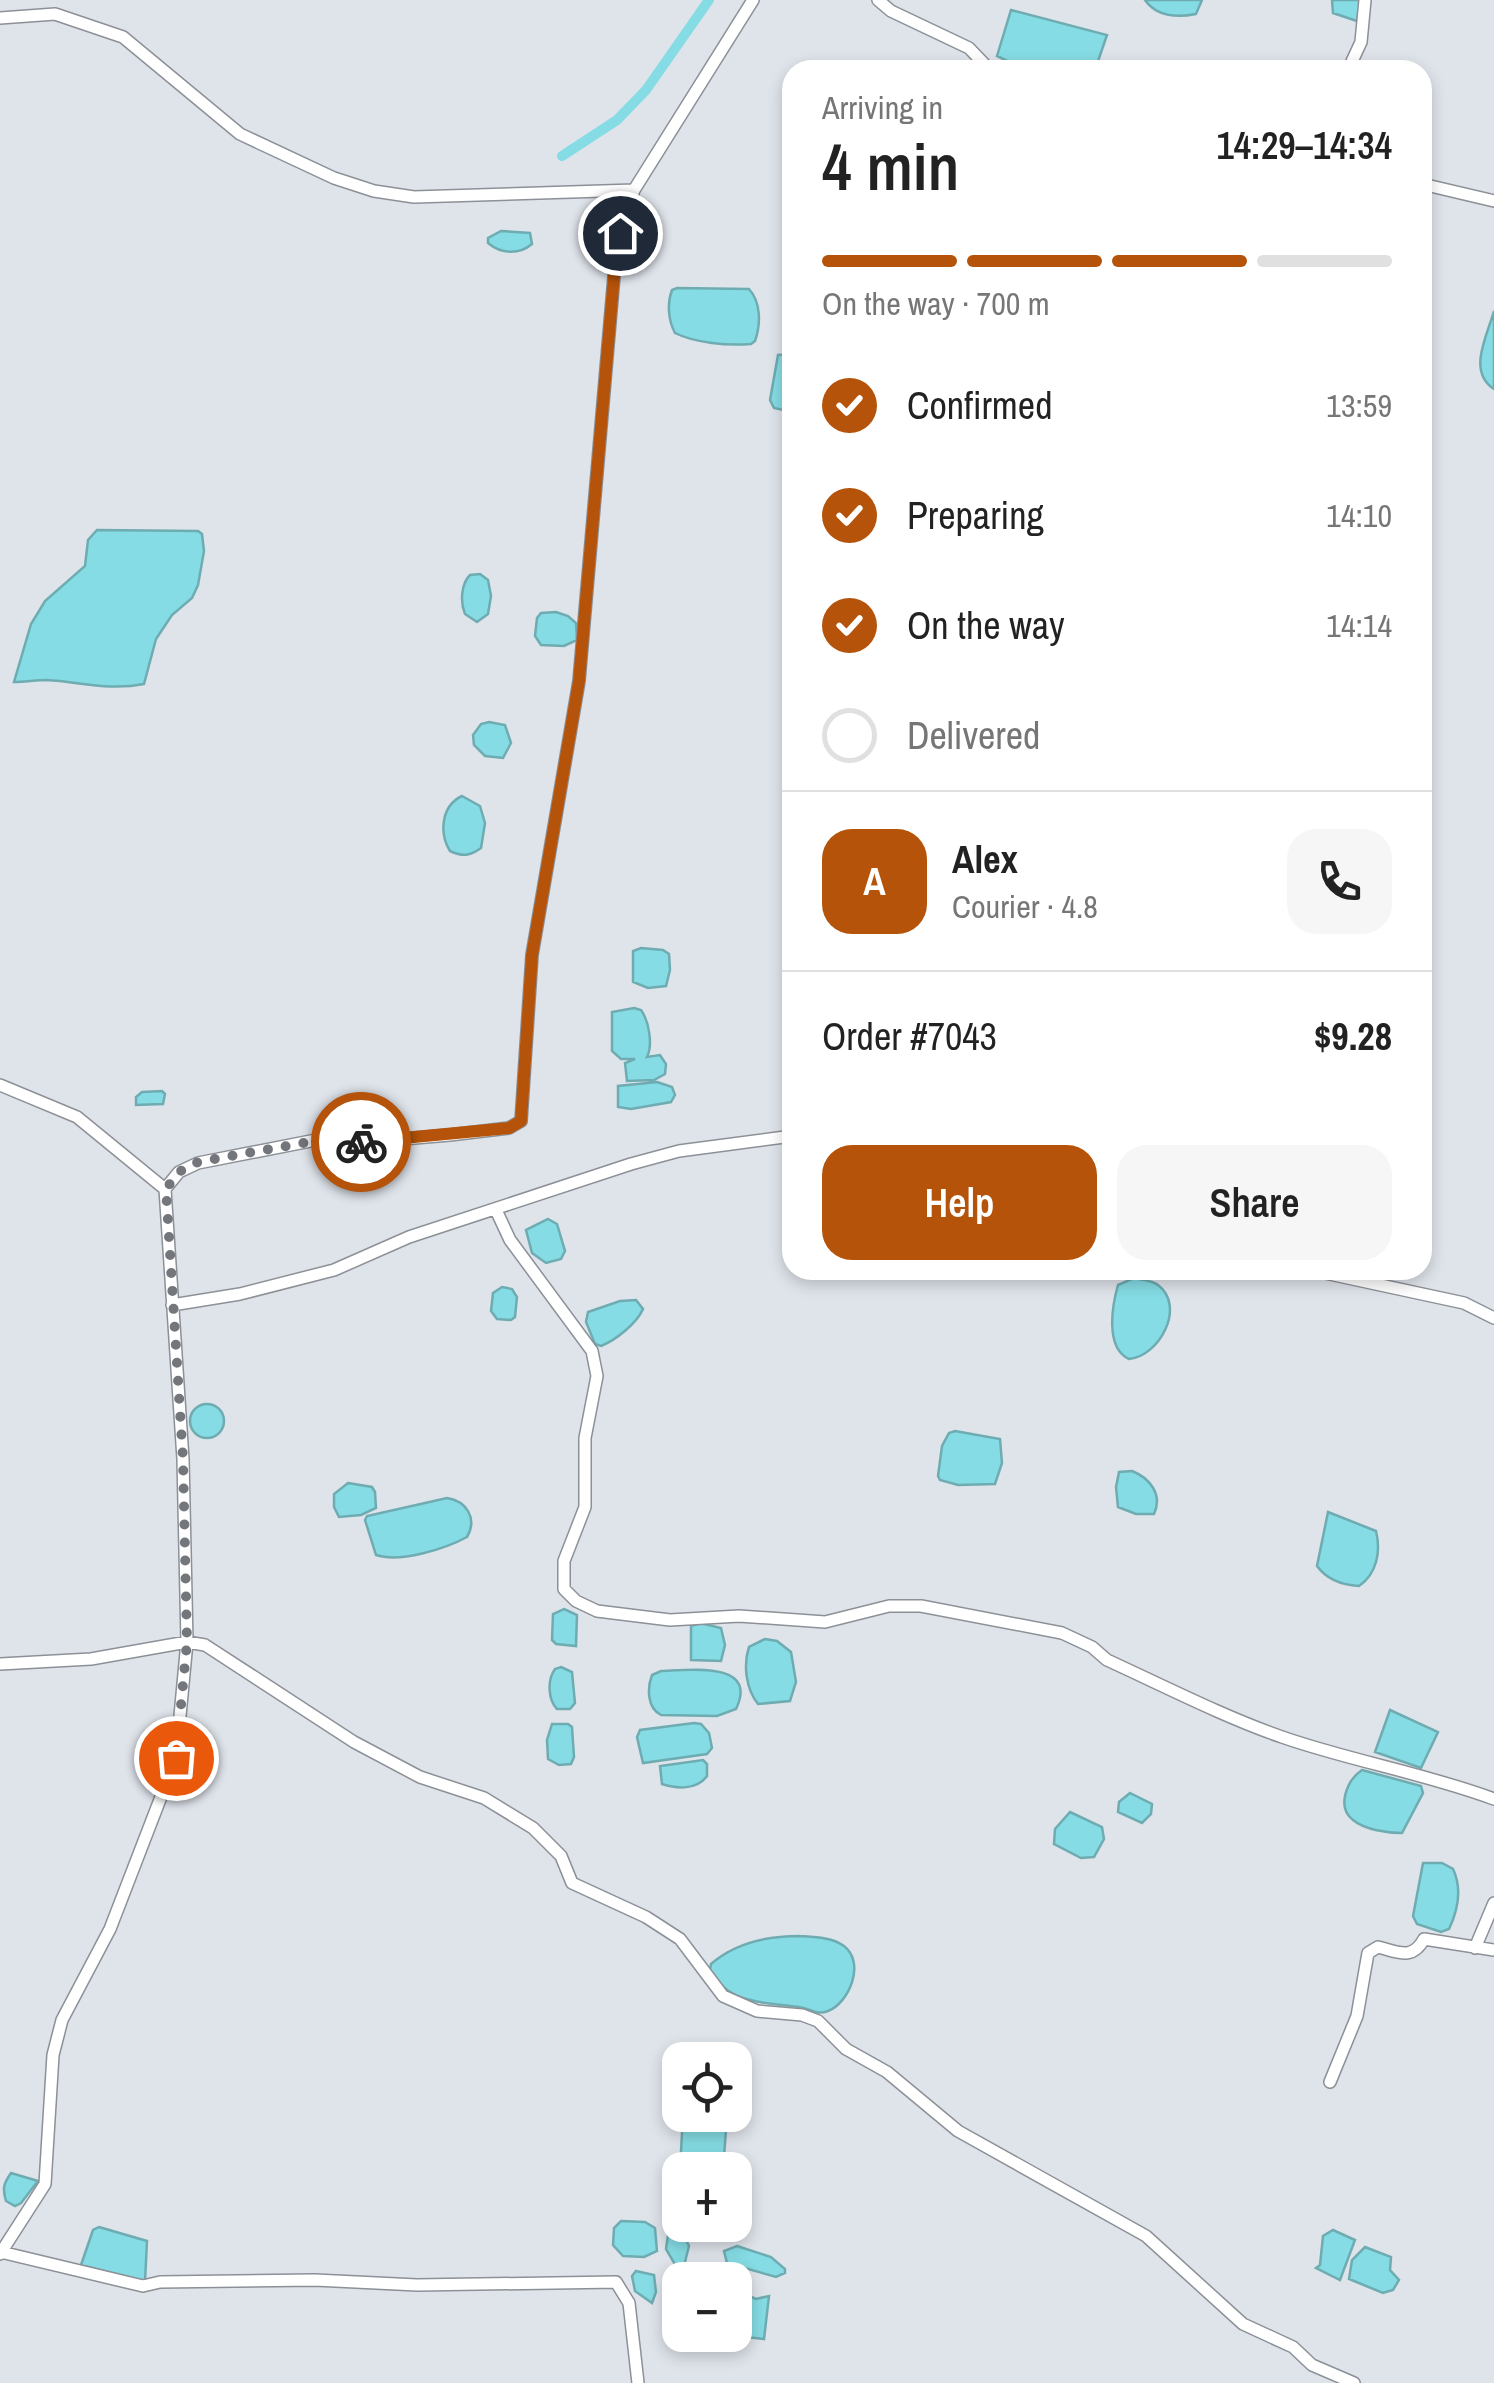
<!DOCTYPE html>
<html lang="en">
<head>
<meta charset="utf-8">
<style>
	body { margin:0; font-family:"Archivo Narrow",sans-serif; background:#f6f6f6; color:#222; height:100vh; display:flex; flex-direction:column; font-size:38px; white-space:nowrap }
	* { box-sizing:border-box; margin:0 }
	p { font-size:32px; color:#767676 }
	.icon { flex:none; width:55px; height:55px; fill:none; stroke:currentColor; stroke-width:2; stroke-linecap:round; stroke-linejoin:round }
	.map { position:relative; flex:1; overflow:hidden }
	.details { position:absolute; left:782px; top:60px; width:650px; height:1220px; display:flex; flex-direction:column; background:#fff; border-radius:30px; box-shadow:0 5px 15px #0003 }
	.details>* { flex:none }
	.controls { position:absolute; left:662px; top:2042px; display:grid; gap:20px }
	.controls a { display:grid; place-items:center; width:90px; height:90px; border-radius:20px; background:#fff; box-shadow:0 5px 15px #0003; font-size:50px }
	.pin { position:absolute; display:grid; place-items:center; width:85px; height:85px; color:#fff; margin:-42px; border:5px solid #fff; border-radius:50%; box-shadow:0 2px 10px #0007 }
	.courier { position:absolute; display:grid; place-items:center; width:100px; height:100px; margin:-50px; border:8px solid #b45309; border-radius:50%; background:#fff; color:#222; box-shadow:0 2px 12px #0007 }
	.summary em { font-style:normal; font-weight:600 }
	.summary div { display:flex; flex-direction:column-reverse }
	.summary { display:flex; align-items:center; justify-content:space-between; height:170px; padding:0 40px }
	h1 { font-size:65px; font-weight:600; line-height:75px }
	.bar { display:grid; grid-template-columns:repeat(4,1fr); gap:15px 10px; align-content:center; height:120px; padding:0 40px }
	.bar i { height:12px; border-radius:8px; background:#e0e0e0 }
	.bar .active { background:#b45309 }
	.bar p { grid-column:span 4 }
	.line { display:flex; align-items:center; gap:25px; padding:0 40px; border-top:2px solid #e0e0e0 }
	.line div { flex:1 }
	.round { display:grid; place-items:center; flex:none; width:105px; height:105px; border-radius:30px; background:#f6f6f6 }
	ol { padding:0 40px; list-style:none }
	li { display:flex; align-items:center; gap:30px; height:110px }
	li p { margin-inline-start:auto }
	li .icon { padding:10px; border-radius:50%; background:#b45309; color:#fff; stroke-width:4 }
	li:last-child { color:#767676 }
	li i { width:55px; height:55px; border:5px solid #e0e0e0; border-radius:50% }
	.button { display:flex; gap:20px; margin-top:auto; padding:20px 40px }
	.button a { flex:1; height:115px; border-radius:30px; background:#b45309; color:#fff; font-size:40px; font-weight:600; line-height:115px; text-align:center }
	.button a+a { background:#f6f6f6; color:#222 }
	.map>svg:first-child { display:block }
</style>
</head>
<body>
<div class="map">
<svg width="1494" height="2383" viewBox="0 0 1494 2383">
	<rect width="100%" height="100%" fill="#dfe4eb"/>
	<path fill="#85dce4" stroke="#6eacb2" stroke-width="2.5" d="M1145,0H1202L1196,14C1176,18 1157,17 1145,0Z
		M1332,0H1361L1357,21L1333,13Z
		M1011,10L1107,35L1095,70H1026L997,56Z
		M501,231L530,233L532,244C519,255 501,254 488,243V238Z
		M677,288L749,289C761,302 761,324 755,341L751,344C728,346 695,343 675,333C668,320 667,303 672,290Z
		M1494,311V389C1467,372 1487,336 1494,311Z
		M792,354V412L774,408L770,400L778,355Z
		M97,530L198,531L202,534L204,551L198,585L192,598L172,615L156,639L144,684C110,691 80,682 47,680C36,680 25,682 14,682L31,624L45,601L85,566L88,540Z
		M480,574L488,580L491,596L488,614L477,622L465,614C460,602 461,584 470,575Z
		M556,612L568,616L576,623L577,640L564,646L541,645L535,636L537,618L541,613Z
		M489,722L505,725L511,743L503,758L485,756L474,745L473,735L481,724Z
		M462,796L480,806L485,823L481,848C470,856 463,857 450,851C439,833 441,806 462,796Z
		M641,948L663,950L669,954L670,970L666,986L648,988L633,982V951Z
		M634,1008L641,1010C649,1021 653,1045 647,1057L660,1055L666,1064L665,1074L654,1080L627,1081L625,1063L635,1059H621L612,1051V1012Z
		M657,1082L672,1087L675,1095L671,1102L631,1109L618,1107V1086Z
		M162,1091L165,1094L163,1104L136,1105V1097L142,1092Z
		M345,1146C368,1146 376,1161 365,1180L334,1171L335,1158Z
		M548,1219L557,1224L565,1251L561,1259L546,1263L532,1253L526,1230Z
		M1134,1278C1142,1280 1152,1280 1158,1285C1186,1306 1160,1356 1129,1359C1105,1348 1112,1306 1118,1285Z
		M502,1287L512,1289L517,1297L515,1317L511,1320L497,1319L491,1311L493,1293Z
		M636,1300L643,1309C637,1323 616,1340 601,1346L595,1344L586,1322L588,1312L620,1301Z
		M190 1421a17 17 0 1 1 34 0a17 17 0 1 1-34 0Z
		M955,1431L1000,1439L1002,1463L995,1484L958,1485L940,1480L938,1476L942,1446L949,1433Z
		M1132,1471C1150,1478 1163,1495 1154,1514H1136L1118,1507L1116,1487L1119,1472Z
		M348,1483L372,1487L375,1492L376,1508L361,1515L339,1517L334,1507V1494Z
		M447,1498C466,1501 478,1518 467,1537C445,1549 400,1563 376,1555L365,1520L367,1516Z
		M1328,1512L1376,1531C1381,1551 1377,1574 1359,1586C1342,1585 1327,1580 1317,1566Z
		M564,1609L577,1615L576,1646L556,1644L552,1640L553,1614Z
		M700,1623L721,1628L725,1645L721,1661L691,1660V1626Z
		M765,1639L777,1641L791,1652L796,1682L790,1701L758,1704C746,1689 743,1665 749,1647Z
		M561,1667L572,1672L575,1703L570,1709H557C548,1700 547,1680 555,1669Z
		M661,1671C690,1670 759,1661 736,1709L717,1716L661,1715C647,1708 647,1688 652,1675Z
		M1390,1710L1438,1732L1421,1768L1375,1752Z
		M694,1723L701,1724L709,1733L712,1748L707,1754L643,1763L637,1737L640,1730Z
		M552,1724H568L572,1727L574,1757L571,1764L559,1765L548,1759L547,1740Z
		M703,1760L707,1764V1776C697,1790 677,1789 662,1784L660,1766Z
		M1362,1770L1421,1786L1423,1793L1402,1833C1388,1833 1365,1830 1353,1820C1336,1807 1347,1780 1362,1770Z
		M1130,1793L1152,1804L1151,1814L1142,1823L1118,1812L1119,1802Z
		M1070,1812L1102,1827L1104,1839L1094,1857L1081,1858L1054,1844L1055,1829Z
		M1423,1863H1442L1453,1869C1462,1888 1458,1910 1449,1929L1441,1932L1417,1924L1413,1916Z
		M799,1936C813,1937 832,1937 844,1946C866,1963 849,2003 828,2011C816,2016 810,2008 799,2007C764,2002 729,2005 710,1970L711,1964C735,1943 768,1936 799,1936Z
		M683,2115L727,2116L723,2170H680Z
		M11,2173L38,2181L21,2203L15,2206L6,2201C2,2188 4,2183 11,2173Z
		M621,2221L645,2222L655,2228L657,2251L644,2257L623,2256L613,2245L614,2228Z
		M99,2227L147,2241L145,2282L81,2265L93,2230Z
		M1333,2230L1355,2240L1340,2280L1316,2268L1320,2265L1323,2236Z
		M674,2231L683,2234L689,2246L685,2262L677,2268L666,2249L668,2235Z
		M737,2246L771,2257L785,2269V2273L776,2277L727,2263L724,2251Z
		M1365,2247L1391,2257L1390,2270L1399,2280L1393,2290L1383,2293L1349,2279L1352,2260Z
		M636,2271L654,2275L656,2292L652,2303L635,2291L632,2276Z
		M735,2290L756,2299L769,2296L764,2339L727,2335H735Z"/>
	<g fill="none" stroke-linecap="round" stroke-linejoin="round">
		<path stroke="#85dce4" stroke-width="10" d="M562,156L617,120L646,90L709,0"/>
		<defs>
			<path id="minor" d="M878,0L891,11L969,48L990,70
				M0,18L55,14L123,37L240,134L334,178L374,191L414,197L634,190
				M1348,70L1361,42L1365,0
				M1422,184L1494,201
				M0,1085L77,1117L165,1189
				M496,1210L510,1240L592,1351L597,1376L585,1438V1507L564,1561V1589L576,1601L597,1611L670,1620L739,1616L825,1622L889,1606H921L1062,1633L1092,1647L1107,1660C1164,1686 1222,1716 1282,1737C1351,1761 1424,1773 1494,1799
				M1311,1270L1464,1303L1494,1318
				M172,1305L240,1294L334,1270L409,1237L631,1164L679,1151L792,1136
				M0,1664L91,1659L187,1642L205,1645L354,1742L420,1777L484,1798L533,1828L561,1856L572,1883L646,1917L680,1939L723,1996L757,2011L802,2015L818,2021L846,2049L887,2072L958,2131L1146,2236L1243,2324L1293,2347L1312,2365L1354,2383
				M1475,1948L1494,1903
				M1330,2082L1357,2016L1368,1953L1378,1947C1398,1952 1412,1961 1424,1939L1494,1950
				M1,2252L143,2286L160,2282L315,2280L417,2285L616,2282L629,2303L638,2383
				M0,2254L45,2184L53,2055L62,2020L110,1929L176,1758L187,1642L183,1459L165,1189L179,1172L198,1163L321,1139L368,1142L450,1135L509,1128L521,1121L532,955L579,681L614,276L620,233L634,190L753,0"/>
		</defs>
		<use href="#minor" stroke="#8c9097" stroke-width="14"/>
		<use href="#minor" stroke="#fff" stroke-width="11"/>
	</g>
	<g fill="none" stroke-linecap="round" stroke-linejoin="round">
		<path stroke="#73767b" stroke-width="10" stroke-dasharray="0 18" d="M176,1758L187,1642L183,1459L166,1189L179,1172L198,1162L320,1140L361,1142"/>
		<path stroke="#b45309" stroke-width="12" d="M361,1142L509,1128L521,1121L532,955L579,681L614,276L620,233"/>
	</g>
</svg>
<div class="controls">
<a><svg class="icon" aria-label="locate" viewBox="0 0 24 24"><circle cx="12" cy="12" r="6"/><path d="M12 2v4M12 18v4M2 12h4M18 12h4"/></svg></a>
<a>+</a>
<a>−</a>
</div>
<div class="pin" style="left:176px;top:1758px;background:#ea580c"><svg class="icon" aria-label="bag" viewBox="0 0 24 24"><path d="M5 8h14l-1 12H6zM9 8a3 3 0 0 1 6 0"/></svg></div>
<div class="pin" style="left:620px;top:233px;background:#1f2937"><svg class="icon" aria-label="home" viewBox="0 0 24 24"><path d="M3 11l9-7 9 7M6 9v11h12V9"/></svg></div>
<div class="courier" style="left:361px;top:1142px"><svg class="icon" aria-label="bike" viewBox="0 0 24 24"><circle cx="6" cy="16" r="4"/><circle cx="18" cy="16" r="4"/><path d="M6 16l4-8h5l3 8M10 8l3 8H6M13 5h3"/></svg></div>
<section class="details">
<div class="summary"><div><h1>4 min</h1><p>Arriving in</p></div><em>14:29–14:34</em></div>
<div class="bar"><i class="active"></i><i class="active"></i><i class="active"></i><i></i><p>On the way · 700 m</p></div>
<ol>
<li><svg class="icon" aria-label="check" viewBox="0 0 24 24"><path d="M5 12l5 5 9-10"/></svg>Confirmed<p>13:59</p></li>
<li><svg class="icon" aria-label="check" viewBox="0 0 24 24"><path d="M5 12l5 5 9-10"/></svg>Preparing<p>14:10</p></li>
<li><svg class="icon" aria-label="check" viewBox="0 0 24 24"><path d="M5 12l5 5 9-10"/></svg>On the way<p>14:14</p></li>
<li><i></i>Delivered</li>
</ol>
<div class="line" style="height:180px"><b class="round" style="background:#b45309;color:#fff">A</b><div><b>Alex</b><p>Courier · 4.8</p></div><a class="round"><svg class="icon" aria-label="phone" viewBox="0 0 24 24"><path d="M5 4h4l2 5-3 2q2 4 5 5l2-3 5 2v4C11 20 4 13 5 4z"/></svg></a></div>
<div class="line" style="height:130px"><div>Order #7043</div><b>$9.28</b></div>
<div class="button"><a>Help</a><a>Share</a></div>
</section>
</div>
</body>
</html>
